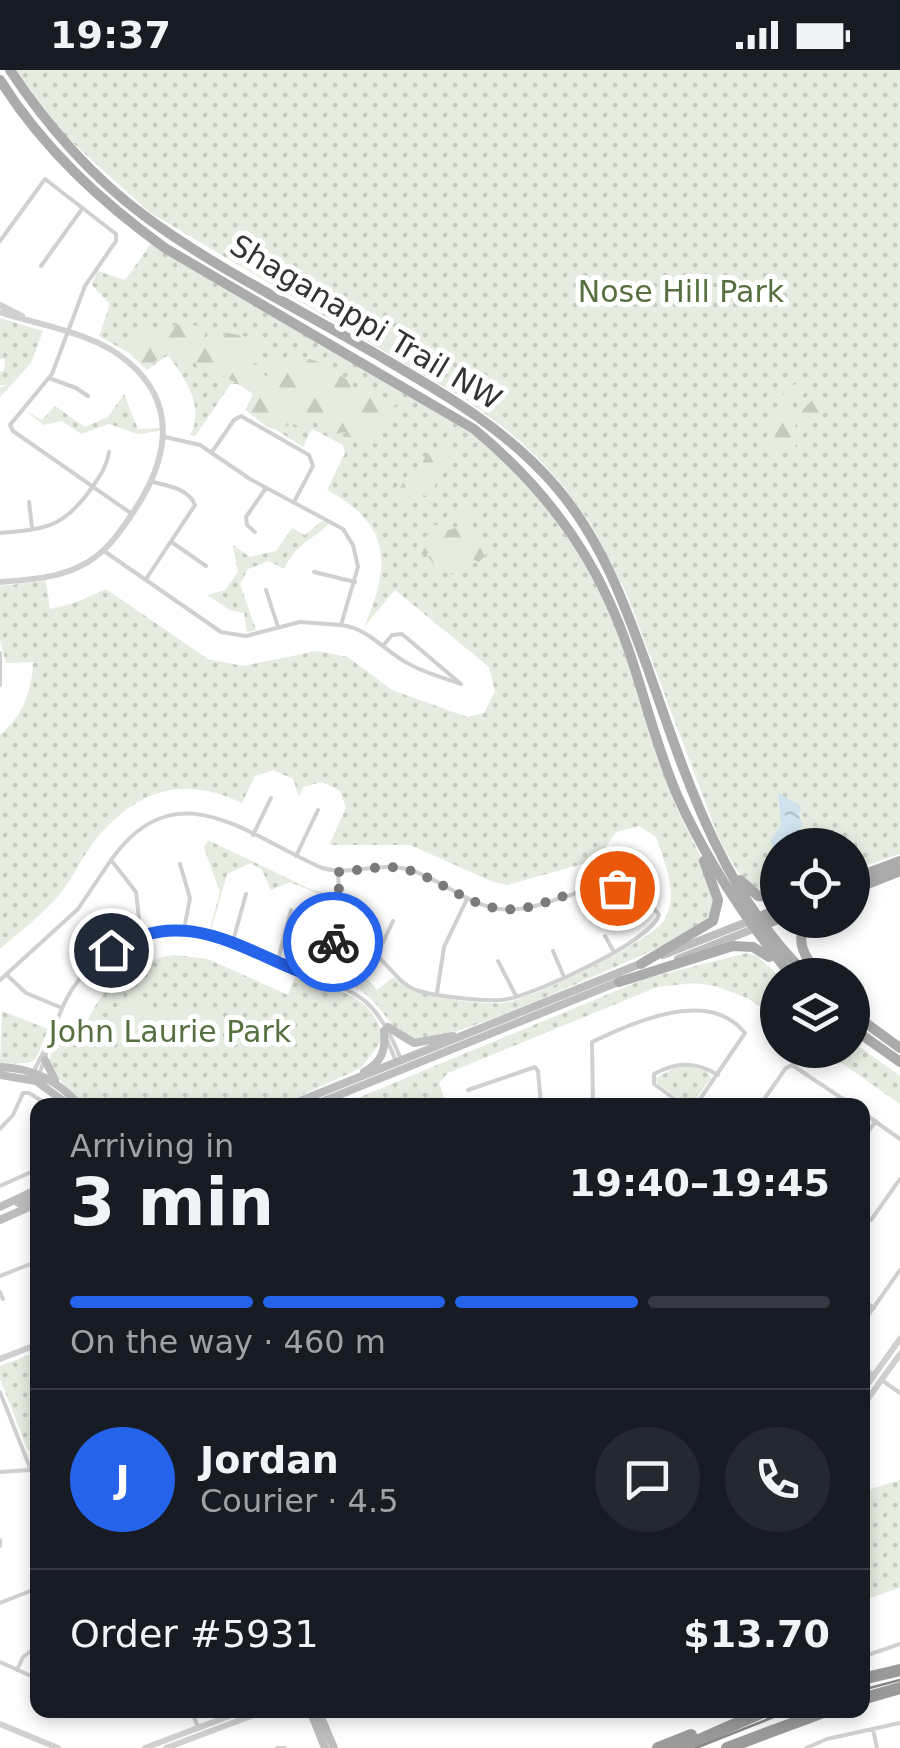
<!DOCTYPE html>
<html lang="en">
<head>
<meta charset="utf-8">
<style>
	body { margin:0; font-family:"DejaVu Sans",sans-serif; background:#242831; color:#f1f3f6; height:100vh; display:flex; flex-direction:column; font-size:38px; white-space:nowrap }
	* { box-sizing:border-box; margin:0 }
	p { font-size:32px; color:#9ea1a6 }
	.icon { flex:none; width:55px; height:55px; fill:none; stroke:currentColor; stroke-width:2; stroke-linecap:round; stroke-linejoin:round }
	.map { position:relative; flex:1; overflow:hidden }
	.side { position:absolute; left:30px; top:1028px; width:840px; height:620px; display:flex; flex-direction:column; background:#171b24; border-radius:20px; box-shadow:0 5px 15px #0003 }
	.side>* { flex:none }
	.buttons { position:absolute; left:760px; top:758px; display:grid; gap:20px }
	.buttons a { display:grid; place-items:center; width:110px; height:110px; border-radius:50%; background:#171b24; box-shadow:0 5px 15px #0003; font-size:50px }
	.pin { position:absolute; display:grid; place-items:center; width:85px; height:85px; color:#fff; margin:-42px; border:5px solid #fff; border-radius:50%; box-shadow:0 2px 10px #0007 }
	.courier { position:absolute; display:grid; place-items:center; width:100px; height:100px; margin:-50px; border:8px solid #2563eb; border-radius:50%; background:#fff; color:#222; box-shadow:0 2px 12px #0007 }
	.head em { font-style:normal; font-weight:600 }
	.head div { display:flex; flex-direction:column-reverse }
	.head { display:flex; align-items:center; justify-content:space-between; height:170px; padding:0 40px }
	h1 { font-size:65px; font-weight:600; line-height:75px }
	.bar { display:grid; grid-template-columns:repeat(4,1fr); gap:15px 10px; align-content:center; height:120px; padding:0 40px }
	.bar i { height:12px; border-radius:8px; background:#363941 }
	.bar .on { background:#2563eb }
	.bar p { grid-column:span 4 }
	.line { display:flex; align-items:center; gap:25px; padding:0 40px; border-top:2px solid #363941 }
	.line div { flex:1 }
	.round { display:grid; place-items:center; flex:none; width:105px; height:105px; border-radius:52px; background:#242831 }
	.status { display:flex; justify-content:space-between; align-items:center; height:70px; padding:0 50px; background:#171b24; direction:ltr }
	.status svg { height:28px; fill:currentColor }
	.map>svg:first-child { display:block }
</style>
</head>
<body>
<div class="status"><b>19:37</b><svg viewBox="0 0 49 12"><path d="M0 12V9h3v3zM5 12V6h3v6zM10 12V3h3v9zM15 12V0h3v12zM26 1h20v11H26zM47 4h2v5h-2z"/></svg></div>
<div class="map">
<svg width="900" height="1678" viewBox="0 0 900 1678">
	<defs>
		<pattern id="grass-dots" width="8" height="8" patternUnits="userSpaceOnUse" patternTransform="scale(2.5)"><rect width="8" height="8" fill="#e6ecdf"/><path d="M2 2h.1M6 6h.1" fill="none" stroke="#c6cbc0" stroke-width="1.8" stroke-linecap="round"/></pattern>
		<pattern id="forest-firs" width="22" height="20" patternUnits="userSpaceOnUse" patternTransform="scale(2.5)"><rect width="22" height="20" fill="#e6ecdf"/><path d="M5 1l3.5 6h-7zM16 11l3.5 6h-7z" fill="#c6cbc0"/></pattern>
		<pattern id="water-ripples" width="26" height="14" patternUnits="userSpaceOnUse" patternTransform="scale(2.5)"><rect width="26" height="14" fill="#cfe2ee"/><path d="M2 4q2-2 4 0t4 0M15 11q2-2 4 0t4 0" fill="none" stroke="#b2c2cd"/></pattern>
	</defs>
	<rect width="100%" height="100%" fill="#fff"/>
	<path fill="url(#grass-dots)" d="M16,0H900V784L853,800L852,775H778L777,825C744,822 732,793 718,766L626,522L590,453L563,416L536,386L507,360L468,331L149,142L62,63Z
		M151,174L479,368C523,403 558,448 586,497C627,566 645,659 675,734C685,758 712,802 714,826C716,840 710,849 700,859C662,876 439,979 414,970C384,959 383,926 345,913L349,898L361,902L377,920L393,907C415,926 473,935 503,933C530,931 653,871 665,849C679,823 664,792 656,767L639,756L616,762L597,790L507,815L491,811L410,775H329L346,738L340,721L322,712L303,717L299,727L293,709L273,700L255,706L242,733C184,705 138,719 97,768C82,786 73,809 58,826C41,846 19,862 0,879V665C23,645 32,622 33,592L6,593L0,570V516L46,511L50,539L74,533L106,519L208,589L243,596L317,581L348,587L392,620L467,647L484,643L495,621L489,597L395,520L364,557C391,495 392,455 327,420L345,383L343,375L312,359L303,377L245,340L253,324L239,314H231L195,366L190,365C206,337 184,307 168,285L147,300L129,283L99,266L110,234L91,214L98,201L125,210Z
		M0,248L43,261L31,293L0,327V318L7,315H0V302L4,301L5,289H0Z
		M124,324L138,359L160,358V361L138,364L109,354L81,364L62,351L44,355L24,340L42,350L55,336L85,357L108,347Z
		M322,451L329,454C309,472 296,474 284,499L269,491L248,499L240,514L256,560L247,562L244,543L230,540L207,525L225,520L238,502L233,475L250,487L276,481L292,458L305,465Z
		M208,770L308,818L337,827L316,823L290,812L271,820L262,800L251,793L227,804L212,857L210,859L220,822L204,778Z
		M747,883L757,886L778,905L777,948L747,928L715,916L695,913L657,917L448,1003L439,1013L446,1035H341L647,908Z
		M174,885L208,889L288,925L295,907C331,919 374,922 383,969L361,998L280,1035H84L53,1002L49,990L62,957L82,964C99,919 125,893 174,885Z
		M2,941L48,959C32,998 41,992 0,994Z
		M853,972L900,1006V1034L823,980H852Z
		M690,996L707,1001L711,1008L692,1034L688,1035L657,1013L656,1008L674,998Z
		M37,1282V1377L28,1381L0,1309V1296Z
		M900,1410V1518L863,1530V1429L868,1420Z"/>
	<path fill="url(#forest-firs)" d="M181,254L184,257L195,255L205,263L204,267L213,271L228,263L257,269L260,277L247,288L248,293L242,296L260,294L259,297H267L263,304L267,307L264,315L266,319L271,291L284,290L289,301L290,290C316,282 331,302 352,312L354,320L360,317L379,325L385,334L388,327L399,329L397,334L388,340L391,359L382,364L383,373L375,374L373,365L368,371L357,368L351,371L345,362L335,364L329,355L321,357L316,352L302,357L293,354L276,359L268,358L246,340L253,324C239,313 216,301 199,300L194,291C182,293 180,282 168,284C162,285 152,295 146,297L134,287L132,274L143,262L159,256L165,258Z
		M810,308L804,324L790,332L788,340L801,342L813,329L823,338L809,353L798,350L793,361L800,369L792,381L773,383L769,379C777,345 772,319 810,308Z
		M444,372L455,379L448,389L454,387L456,389L452,395L448,393L442,398L440,395L429,410L433,405L436,413L433,422L430,423L429,418L426,423L428,427L421,424L406,429L402,424L389,421L392,417L400,418L410,401L420,397L428,382L432,383Z
		M458,437L469,439L471,448L467,451V462L486,475V485L479,492L470,488L463,500L456,499L453,505L445,502L442,504L440,500L433,503L431,501L434,494L428,487L432,483L416,485L417,475L430,463L433,454L447,460L461,457L462,453H453L449,446L451,440Z"/>
	<path fill="#e6ecdf" d="M141,929L152,930L146,971L141,973L102,966C107,943 119,933 141,929Z
		M164,935L224,946L217,981L157,969Z"/>
	<path fill="url(#water-ripples)" d="M778,723L801,736L799,746L803,755L797,762L800,772L797,775H778L777,788L774,787L771,770L781,754Z"/>
	<g fill="none" stroke-linecap="round" stroke-linejoin="round">
		<path stroke="#d0d0d0" stroke-width="4" d="M0,171L45,109L116,164V171L85,216L52,304L10,355L13,361L132,444
			M41,196L82,139
			M49,308L76,318L88,326
			M212,382L234,350L241,346L309,385L313,396L294,432
			M29,432L32,457
			M255,462L247,455L246,447L266,418
			M0,463C46,459 63,458 91,419C99,407 107,397 109,382
			M173,473L206,496
			M104,481L221,562L246,566L300,552L341,555L358,497L353,475L343,459L250,409L200,375L165,367
			M314,502L355,512
			M146,509L195,435C189,419 169,416 153,412
			M266,520L278,557
			M341,555C369,558 385,582 409,594C425,603 444,608 461,614L402,564L392,565L383,576
			M0,583V615
			M253,765L271,728
			M296,786L318,740
			M633,786L641,805L638,824
			M180,794L190,828L184,860
			M141,866L136,822L111,790C176,698 246,765 322,798C350,806 379,792 407,799C440,808 467,835 500,839C551,845 594,797 643,830C650,835 655,838 659,845C650,872 538,923 508,929C490,933 434,926 416,920C398,913 391,897 376,885C364,875 348,873 333,869
			M605,866L614,882
			M233,871L246,824
			M553,881L564,907
			M378,883L393,851
			M498,891L516,926
			M277,894L291,840
			M7,905L26,923L62,938
			M0,910L78,839L111,790
			M322,910L340,842L338,802
			M437,923L444,877L467,829
			M387,970L395,989
			M40,1002C49,978 54,953 66,930C93,876 158,848 216,865C241,872 262,888 286,897C351,923 371,916 400,987
			M33,1003L49,971
			M468,1020L535,997L538,1001L541,1035
			M593,1035L592,972C633,953 708,917 745,963L696,1035
			M683,1035L654,1014V1004C676,992 696,991 718,1005
			M760,1035L786,998L792,995L852,1035
			M862,1042L900,1069
			M0,1059L13,1045L23,1023H29L48,1035
			M862,1070L876,1051
			M0,1116L38,1099
			M871,1150L900,1109
			M0,1206L38,1191
			M0,1222L3,1229
			M862,1230L874,1238
			M862,1254L900,1200
			M862,1297L875,1306
			M883,1311L900,1323
			M0,1322L38,1418
			M0,1402L30,1400
			M0,1470V1476
			M0,1533L38,1518
			M862,1587L900,1574
			M0,1592L38,1609
			M17,1600L23,1587L38,1576
			M191,1640L199,1659
			M873,1659L877,1678
			M277,1678H285
			M806,1678L827,1669L900,1653"/>
		<path stroke="#d0d0d0" stroke-width="6" d="M0,235L22,246
			M0,242C41,256 93,262 127,291C183,337 165,397 130,447C118,465 106,481 88,492C62,508 30,510 0,512
			M0,1289L38,1274
			M862,1322L900,1269
			M862,1337L900,1284
			M0,1654L58,1678
			M145,1678L245,1640
			M166,1678L267,1640"/>
		<path stroke="#bdbdbd" stroke-width="8" d="M663,885L747,852
			M678,889L753,859
			M388,957L414,973L453,966
			M45,990L55,1010
			M0,997C32,998 58,1010 79,1035
			M364,1002C382,992 386,980 384,961
			M0,1005L36,1011L69,1035
			M290,1035L645,892
			M314,1035L623,910
			M18,1133L38,1126
			M0,1137L38,1119
			M0,1150L38,1133
			M310,1640L325,1678
			M318,1640L334,1678"/>
		<path stroke="#ababab" stroke-width="10" d="M10,0C46,54 90,105 142,144C211,196 301,240 376,284C443,323 506,358 557,418C602,471 625,535 648,599C686,708 722,823 807,905
			M0,10C43,78 100,131 165,178L474,359C532,407 578,462 609,531C638,593 650,662 677,725C707,792 745,849 791,905
			M852,809L900,791
			M740,810L758,826L778,828
			M852,820L900,801
			M753,850L778,839
			M807,850C794,872 805,888 820,905
			M758,857L778,849
			M641,894L713,851L718,830L704,791
			M619,912L733,876L753,877L769,887
			M852,943L900,978
			M852,958L900,992"/>
		<path stroke="#9a9a9a" stroke-width="12" d="M862,1609L900,1600
			M862,1629L900,1618
			M658,1678L691,1665
			M681,1678L767,1640
			M727,1678L829,1640"/>
		<path stroke="#888" stroke-width="2.5" d="M862,1620L900,1610
			M696,1678L791,1640"/>
	</g>
	<g fill="none" stroke-linecap="round" stroke-linejoin="round">
		<path stroke="#7a7a7a" stroke-width="10" stroke-dasharray="0 18" d="M333,872L340,842L338,802C360,801 387,793 408,800C440,809 468,836 502,839C541,843 577,812 617,818"/>
		<path stroke="#2563eb" stroke-width="12" d="M111,880C189,831 249,886 322,910L333,872"/>
	</g>
	<g text-anchor="middle" dominant-baseline="central" stroke-width="10" stroke-linejoin="round" paint-order="stroke">
		<g font-size="30" fill="#56703f" stroke="#fff">
			<text x="681" y="221">Nose Hill Park</text>
			<text x="170" y="961">John Laurie Park</text>
		</g>
		<g font-size="30" fill="#333" stroke="#fff">
			<text transform="translate(366 252) rotate(31)">Shaganappi Trail NW</text>
		</g>
	</g>
</svg>
<div class="buttons">
<a><svg class="icon" aria-label="locate" viewBox="0 0 24 24"><circle cx="12" cy="12" r="6"/><path d="M12 2v4M12 18v4M2 12h4M18 12h4"/></svg></a>
<a><svg class="icon" aria-label="layers" viewBox="0 0 24 24"><path d="M12 4l9 5-9 5-9-5zM3 14l9 5 9-5"/></svg></a>
</div>
<div class="pin" style="left:617px;top:818px;background:#ea580c"><svg class="icon" aria-label="bag" viewBox="0 0 24 24"><path d="M5 8h14l-1 12H6zM9 8a3 3 0 0 1 6 0"/></svg></div>
<div class="pin" style="left:111px;top:880px;background:#1f2937"><svg class="icon" aria-label="home" viewBox="0 0 24 24"><path d="M3 11l9-7 9 7M6 9v11h12V9"/></svg></div>
<div class="courier" style="left:333px;top:872px"><svg class="icon" aria-label="bike" viewBox="0 0 24 24"><circle cx="6" cy="16" r="4"/><circle cx="18" cy="16" r="4"/><path d="M6 16l4-8h5l3 8M10 8l3 8H6M13 5h3"/></svg></div>
<section class="side">
<div class="head"><div><h1>3 min</h1><p>Arriving in</p></div><em>19:40–19:45</em></div>
<div class="bar"><i class="on"></i><i class="on"></i><i class="on"></i><i></i><p>On the way · 460 m</p></div>
<div class="line" style="height:180px"><b class="round" style="background:#2563eb;color:#fff">J</b><div><b>Jordan</b><p>Courier · 4.5</p></div><a class="round"><svg class="icon" aria-label="chat" viewBox="0 0 24 24"><path d="M4 5h16v11H9l-5 4z"/></svg></a><a class="round"><svg class="icon" aria-label="phone" viewBox="0 0 24 24"><path d="M5 4h4l2 5-3 2q2 4 5 5l2-3 5 2v4C11 20 4 13 5 4z"/></svg></a></div>
<div class="line" style="height:130px"><div>Order #5931</div><b>$13.70</b></div>
</section>
</div>
</body>
</html>
